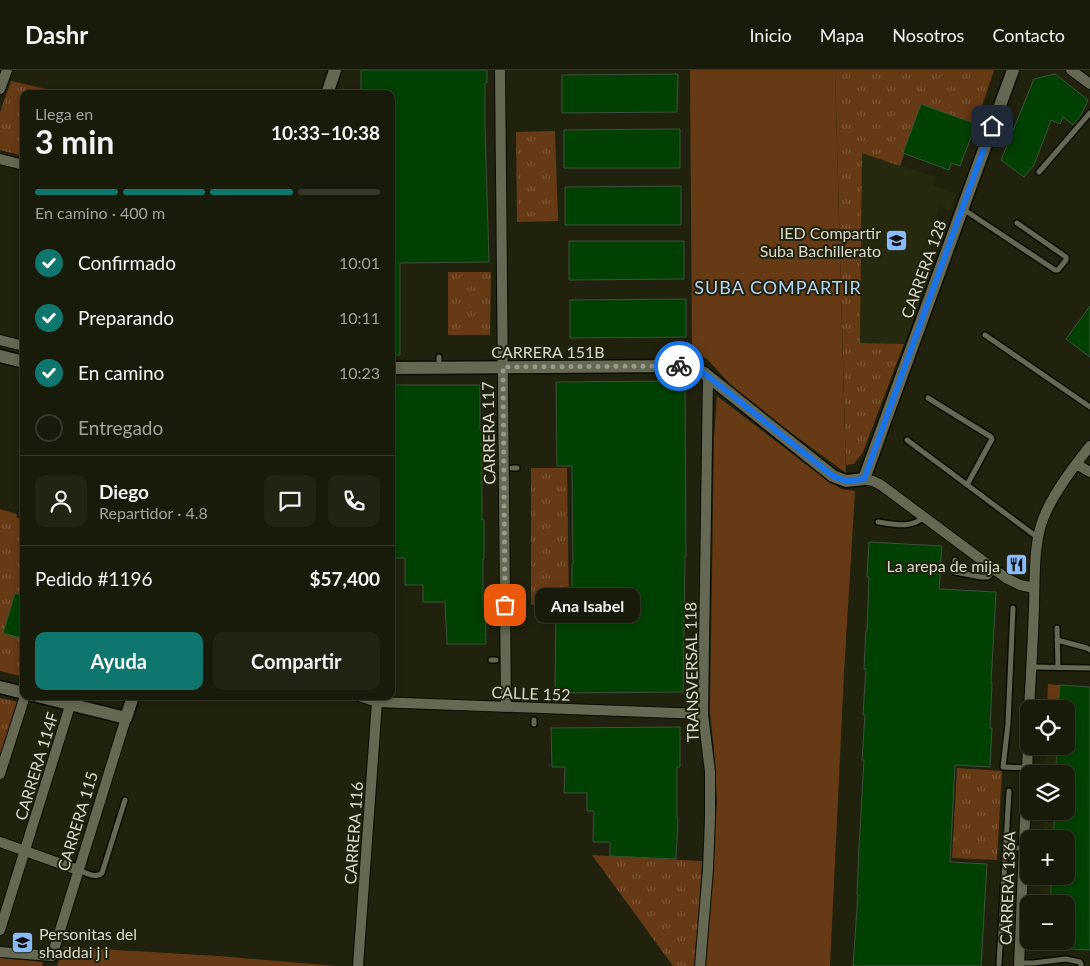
<!DOCTYPE html>
<html lang="es">
<head>
<meta charset="utf-8">
<style>
	body { margin:0; font-family:Lato,sans-serif; background:#212313; color:#f1f3f6; height:100vh; display:flex; flex-direction:column; font-size:19px; white-space:nowrap }
	* { box-sizing:border-box; margin:0 }
	p { font-size:16px; color:#9fa19c }
	.icon { flex:none; width:28px; height:28px; fill:none; stroke:currentColor; stroke-width:2; stroke-linecap:round; stroke-linejoin:round }
	.map { position:relative; flex:1; overflow:hidden }
	.drawer { position:absolute; left:20px; top:20px; width:375px; height:610px; display:flex; flex-direction:column; background:#181a0a; border-radius:10px; box-shadow:0 2px 8px #0003,0 0 0 1px #36382b }
	.drawer>* { flex:none }
	.buttons { position:absolute; left:1020px; top:630px; display:grid; gap:10px }
	.buttons a { display:grid; place-items:center; width:55px; height:55px; border-radius:10px; background:#181a0a; box-shadow:0 2px 8px #0003,0 0 0 1px #36382b; font-size:25px }
	.pin { position:absolute; display:grid; place-items:center; width:42px; height:42px; color:#fff; margin:-21px; border-radius:10px; box-shadow:0 2px 8px #0006 }
	.courier { position:absolute; display:grid; place-items:center; width:50px; height:50px; margin:-25px; border:4px solid #1a73e8; border-radius:50%; background:#fff; color:#222; box-shadow:0 1px 6px #0007 }
	.bubble { position:absolute; height:35px; border-radius:10px; background:#181a0a; box-shadow:0 2px 8px #0003,0 0 0 1px #36382b; font-size:16px; font-weight:700; line-height:35px; text-align:center }
	.overview em { font-style:normal; font-weight:700 }
	.overview div { display:flex; flex-direction:column-reverse }
	.overview { display:flex; align-items:center; justify-content:space-between; height:85px; padding:0 15px }
	h1 { font-size:32px; font-weight:700; line-height:38px }
	.bar { display:grid; grid-template-columns:repeat(4,1fr); gap:8px 5px; align-content:center; height:60px; padding:0 15px }
	.bar i { height:6px; border-radius:4px; background:#36382b }
	.bar .active { background:#0f766e }
	.bar p { grid-column:span 4 }
	.line { display:flex; align-items:center; gap:12px; padding:0 15px; border-top:1px solid #36382b }
	.line div { flex:1 }
	.round { display:grid; place-items:center; flex:none; width:52px; height:52px; border-radius:10px; background:#212313 }
	ol { padding:0 15px; list-style:none }
	li { display:flex; align-items:center; gap:15px; height:55px }
	li p { margin-inline-start:auto }
	li .icon { padding:5px; border-radius:50%; background:#0f766e; color:#fff; stroke-width:4 }
	li:last-child { color:#9fa19c }
	li i { width:28px; height:28px; border:2px solid #36382b; border-radius:50% }
	.primary-button { display:flex; gap:10px; margin-top:auto; padding:10px 15px }
	.primary-button a { flex:1; height:58px; border-radius:10px; background:#0f766e; color:#fff; font-size:20px; font-weight:700; line-height:58px; text-align:center }
	.primary-button a+a { background:#212313; color:#f1f3f6 }
	header { display:flex; align-items:center; gap:30px; box-sizing:border-box; height:70px; padding:0 25px; background:#181a0a; border-bottom:1px solid #36382b }
	header strong { font-size:24px }
	nav { display:flex; gap:28px; margin-inline-start:auto; font-size:18px }
	.map>svg:first-child { display:block }
</style>
</head>
<body>
<header>
<strong>Dashr</strong>
<nav><a>Inicio</a><a>Mapa</a><a>Nosotros</a><a>Contacto</a></nav>
</header>
<div class="map">
<svg width="1090" height="896" viewBox="0 0 1090 896">
	<defs>
		<pattern id="park-tufts" width="24" height="20" patternUnits="userSpaceOnUse" patternTransform="scale(1.25)"><rect width="24" height="20" fill="#663a15"/><path d="M3 7l-1-3M5 7V3M7 7l1-3M15 17l-1-3M17 17v-4M19 17l1-3" fill="none" stroke="#7b5636"/></pattern>
	</defs>
	<rect width="100%" height="100%" fill="#20220e"/>
	<path fill="#26290d" d="M862,83L936,107L933,115L956,123L950,141L939,137L934,154L938,155L927,189L921,187L915,205L928,211L904,274L860,273Z
		M1046,676H1057L1056,698L1045,697Z
		M1044,752H1054L1053,769H1043Z
		M1041,806H1052L1050,833H1040Z"/>
	<path fill="#663a15" d="M690,0H835L846,403L742,327L707,289L692,281Z
		M717,326L811,398L841,419L855,421L844,603L830,896H705L717,733L714,679L710,642L714,367Z
		M1048,614L1060,615L1058,639H1047Z
		M64,877L218,886L336,896H57Z
		M0,888L43,892L42,896H0Z"/>
	<path fill="url(#park-tufts)" d="M835,0H994L976,54L921,34L900,96L862,83L860,273L904,274L863,382L854,394L846,395Z
		M11,11L68,24H24V86L0,80V42Z
		M555,61L558,151L517,152L516,62Z
		M448,202H491L490,265H448Z
		M531,398H567L569,535H531Z
		M0,439L24,446V607L0,601Z
		M0,628L23,633L0,704Z
		M957,698L1002,701L997,790L952,788Z
		M592,785L702,791L696,896H673Z"/>
	<path fill="#004000" stroke="#41503f" d="M361,0H487V13H485V57L489,192L400,193V285H391V24H361Z
		M678,4L677,42L562,43V5Z
		M1055,4L1088,30L1081,45L1073,55L1063,47L1060,54L1051,50L1034,95L1024,107L1001,90L1034,9Z
		M921,34L976,54L960,96L951,93L949,100L903,83Z
		M680,59V98H564V60Z
		M681,116V155H565V117Z
		M569,171H684V209L569,210Z
		M686,229V267L570,268V230Z
		M1090,236V287L1066,269Z
		M685,311L686,486H685L683,622L555,623L556,537H572V494H573L572,396H557L556,312Z
		M391,315H480V360H482V450H484V489H483V537H485L486,574H447L445,532H423V515H405V488H391Z
		M869,472L942,476L939,519L996,522L991,613H992L990,658H992L990,697L955,695L950,792L987,794L981,896H853L858,825H857L859,778L864,690H862L865,645H863L866,599H864L866,561H867L869,507H867Z
		M15,523L24,526V569L3,563Z
		M1060,615L1090,617V880L1047,878V871H1066V834L1050,833L1052,806H1066V769H1053L1055,741H1066V698H1056L1057,676H1066V639H1058Z
		M680,657V697H677V749H678L676,789L610,786V772H593L594,741H587V723H564L565,697H552L551,658Z"/>
	<g fill="none" stroke-linecap="round" stroke-linejoin="round">
		<defs>
			<path id="lane" d="M1039,102L1090,43
				M963,139L1055,200H1058L1066,190V187L1017,153
				M985,265L1090,337
				M439,287V290
				M928,328L991,367L992,369L967,415
				M907,370L1037,467
				M512,398H517
				M21,445L24,437
				M878,452C893,454 911,459 924,447
				M955,490V502L981,507H988L990,505L993,499
				M1013,538L1008,654L1003,697L1027,698
				M1057,558L1058,597
				M1057,570L1087,578L1090,580
				M491,590H496
				M1032,597L1090,598
				M534,654V650
				M1006,778H1024
				M79,800C86,803 96,809 102,803L125,730
				M1019,893H1033L1066,889L1080,892L1081,894V896
				M999,894L1009,721"/>
			<path id="street" d="M500,0L506,637
				M1071,0L1090,14
				M0,19L7,0
				M0,89L24,95
				M0,270L24,276
				M1076,394L1090,402
				M864,409L873,411L881,415L1006,508L1020,515L1034,518
				M359,626L377,632L703,644
				M1029,639C1031,605 1033,570 1034,536C1035,507 1033,468 1046,442C1057,418 1074,396 1090,376
				M0,704L25,626
				M0,772L78,800
				M0,860L73,626
				M0,882L52,886L126,648
				M358,896L377,632
				M700,896L708,799L710,748V702L703,644L708,307
				M1019,896L1029,652"/>
			<path id="secondary" d="M327,24L335,0
				M0,286L24,292
				M391,298L682,296L693,297L704,303L833,406L846,411L864,409L1013,0
				M0,617L24,623
				M37,626L126,648L133,626"/>
		</defs>
		<use href="#lane" stroke="#0a0b00" stroke-width="8"/>
		<use href="#street" stroke="#0a0b00" stroke-width="12"/>
		<use href="#secondary" stroke="#0a0b00" stroke-width="15"/>
		<use href="#lane" stroke="#656852" stroke-width="5"/>
		<use href="#street" stroke="#656852" stroke-width="10"/>
		<use href="#secondary" stroke="#656852" stroke-width="12"/>
	</g>
	<g fill="none" stroke-linecap="round" stroke-linejoin="round">
		<path stroke="#989a8a" stroke-width="5" stroke-dasharray="0 9" d="M505,535L503,297L679,296"/>
		<path stroke="#1a73e8" stroke-width="6" d="M679,296L692,297L704,303L833,406L846,411L864,409L992,56"/>
	</g>
	<defs>
		<symbol id="school-square" viewBox="-11 -11 22 22"><rect x="-9" y="-9" width="18" height="18" rx="4" fill="#88bbfc" stroke="#20220e"/><path d="M0-5L7-2L0 1L-7-2ZM-4 1L0 2.5L4 1V4Q0 6-4 4Z" fill="#111"/></symbol>
		<symbol id="restaurant-square" viewBox="-11 -11 22 22"><rect x="-9" y="-9" width="18" height="18" rx="4" fill="#88bbfc" stroke="#20220e"/><path d="M-5-6h1v4h1v-4h1v4h1v-4h1v5L-1.5 .5V6h-2V.5L-5-1ZM5-6V6H3V1.5H1.5Q1.5-4 5-6Z" fill="#111"/></symbol>
	</defs>
	<g fill-rule="evenodd">
		<use href="#school-square" x="884" y="158" width="25" height="25"/>
		<use href="#restaurant-square" x="1004" y="482" width="25" height="25"/>
		<use href="#school-square" x="10" y="860" width="25" height="25"/>
	</g>
	<g text-anchor="middle" dominant-baseline="central" stroke-width="4" stroke-linejoin="round" paint-order="stroke">
		<g font-size="16" fill="#d8dacd" stroke="#20220e" text-anchor="end">
			<text x="881" y="162">IED Compartir<tspan x="881" dy="18">Suba Bachillerato</tspan></text>
			<text x="1000" y="495">La arepa de mija</text>
			<text x="39" y="863" text-anchor="start">Personitas del<tspan x="39" dy="18">shaddai j i</tspan></text>
		</g>
		<g font-size="16" fill="#d8dacd" stroke="#20220e">
			<text transform="translate(923 199) rotate(-70)">CARRERA 128</text>
			<text x="548" y="281">CARRERA 151B</text>
			<text transform="translate(488 363) rotate(-91)">CARRERA 117</text>
			<text transform="translate(691 602) rotate(-91)">TRANSVERSAL 118</text>
			<text transform="translate(531 623) rotate(2)">CALLE 152</text>
			<text transform="translate(36 696) rotate(-73)">CARRERA 114F</text>
			<text transform="translate(77 751) rotate(-73)">CARRERA 115</text>
			<text transform="translate(353 763) rotate(-86)">CARRERA 116</text>
			<text transform="translate(1007 818) rotate(-88)">CARRERA 136A</text>
		</g>
		<g font-size="18" letter-spacing="1" fill="#b5d2f7" stroke="#20220e">
			<text x="778" y="217">SUBA COMPARTIR</text>
		</g>
	</g>
</svg>
<div class="buttons">
<a><svg class="icon" aria-label="locate" viewBox="0 0 24 24"><circle cx="12" cy="12" r="6"/><path d="M12 2v4M12 18v4M2 12h4M18 12h4"/></svg></a>
<a><svg class="icon" aria-label="layers" viewBox="0 0 24 24"><path d="M12 4l9 5-9 5-9-5zM3 14l9 5 9-5"/></svg></a>
<a>+</a>
<a>−</a>
</div>
<div class="pin" style="left:505px;top:535px;background:#ea580c"><svg class="icon" aria-label="bag" viewBox="0 0 24 24"><path d="M5 8h14l-1 12H6zM9 8a3 3 0 0 1 6 0"/></svg></div>
<div class="pin" style="left:992px;top:56px;background:#1f2937"><svg class="icon" aria-label="home" viewBox="0 0 24 24"><path d="M3 11l9-7 9 7M6 9v11h12V9"/></svg></div>
<div class="courier" style="left:679px;top:296px"><svg class="icon" aria-label="bike" viewBox="0 0 24 24"><circle cx="6" cy="16" r="4"/><circle cx="18" cy="16" r="4"/><path d="M6 16l4-8h5l3 8M10 8l3 8H6M13 5h3"/></svg></div>
<div class="bubble" style="left:535px;top:518px;width:105px">Ana Isabel</div>
<section class="drawer">
<div class="overview"><div><h1>3 min</h1><p>Llega en</p></div><em>10:33–10:38</em></div>
<div class="bar"><i class="active"></i><i class="active"></i><i class="active"></i><i></i><p>En camino · 400 m</p></div>
<ol>
<li><svg class="icon" aria-label="check" viewBox="0 0 24 24"><path d="M5 12l5 5 9-10"/></svg>Confirmado<p>10:01</p></li>
<li><svg class="icon" aria-label="check" viewBox="0 0 24 24"><path d="M5 12l5 5 9-10"/></svg>Preparando<p>10:11</p></li>
<li><svg class="icon" aria-label="check" viewBox="0 0 24 24"><path d="M5 12l5 5 9-10"/></svg>En camino<p>10:23</p></li>
<li><i></i>Entregado</li>
</ol>
<div class="line" style="height:90px"><a class="round"><svg class="icon" aria-label="person" viewBox="0 0 24 24"><circle cx="12" cy="8" r="4"/><path d="M4 21q1-7 8-7t8 7"/></svg></a><div><b>Diego</b><p>Repartidor · 4.8</p></div><a class="round"><svg class="icon" aria-label="chat" viewBox="0 0 24 24"><path d="M4 5h16v11H9l-5 4z"/></svg></a><a class="round"><svg class="icon" aria-label="phone" viewBox="0 0 24 24"><path d="M5 4h4l2 5-3 2q2 4 5 5l2-3 5 2v4C11 20 4 13 5 4z"/></svg></a></div>
<div class="line" style="height:65px"><div>Pedido #1196</div><b>$57,400</b></div>
<div class="primary-button"><a>Ayuda</a><a>Compartir</a></div>
</section>
</div>
</body>
</html>
